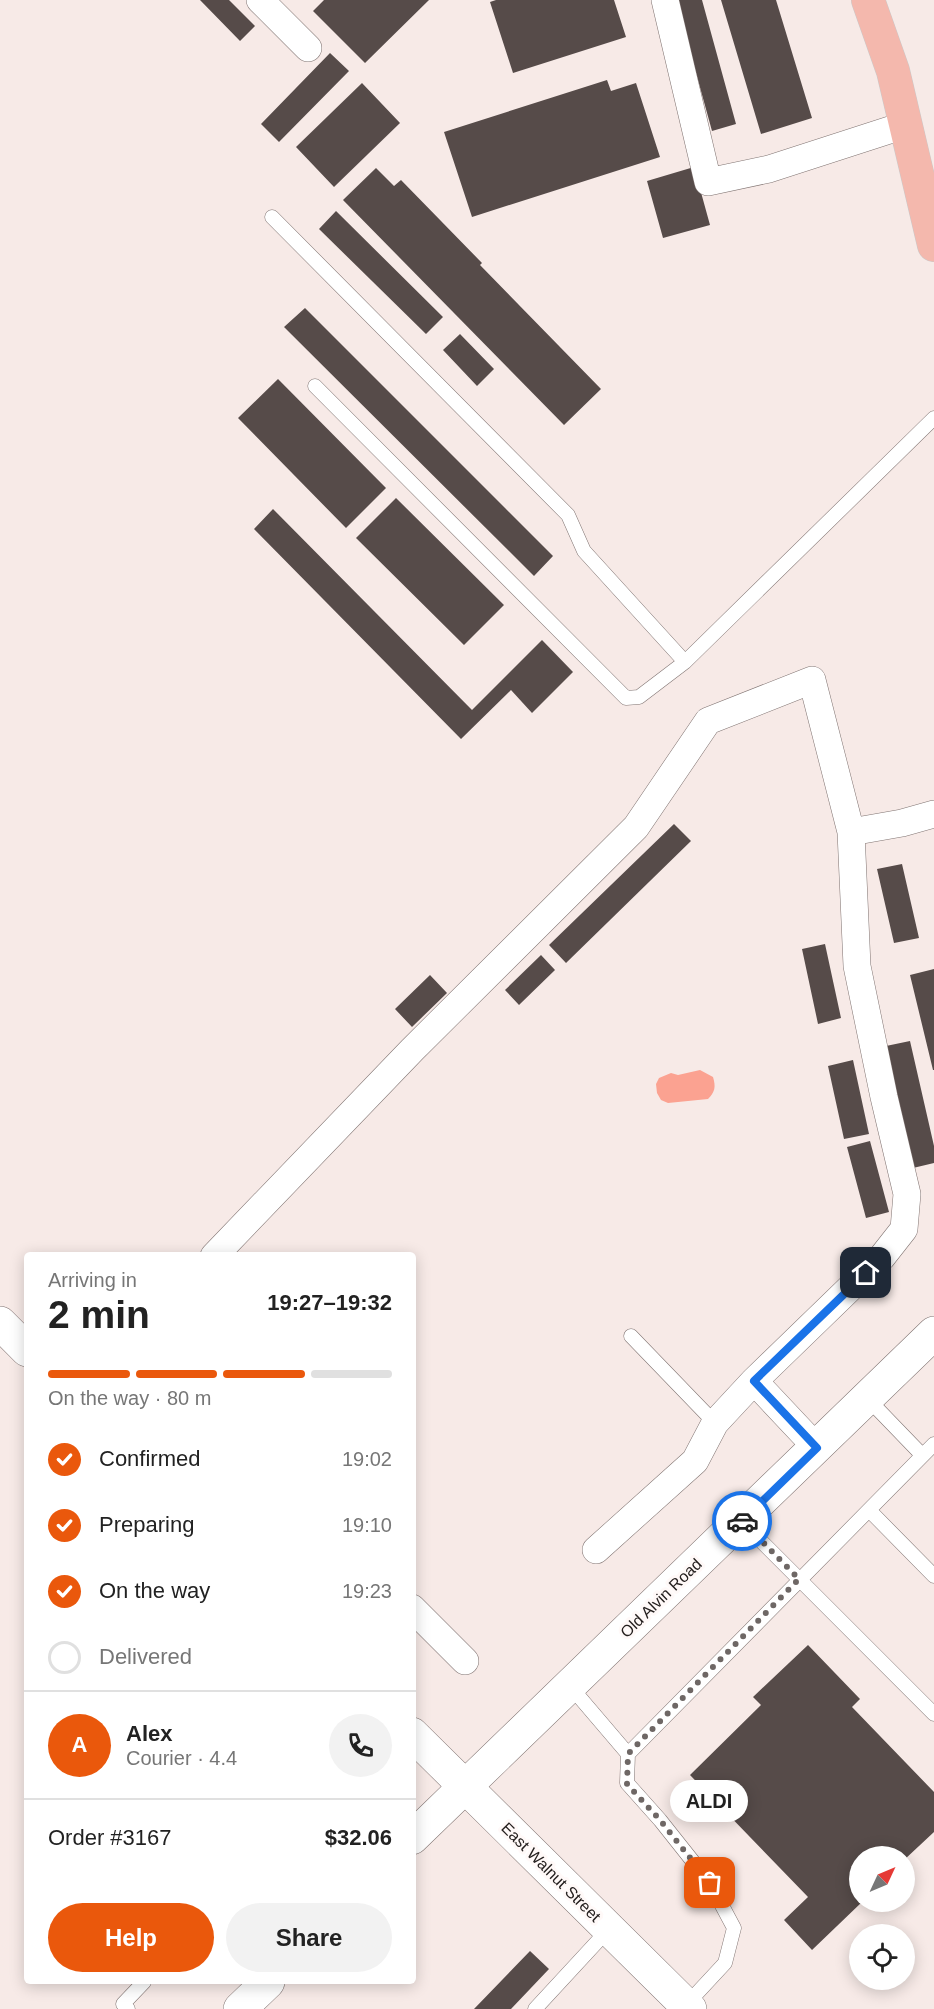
<!DOCTYPE html>
<html lang="en">
<head>
<meta charset="utf-8">
<style>
	body { margin:0; font-family:Helvetica,sans-serif; background:#f2f2f2; color:#222; height:100vh; display:flex; flex-direction:column; font-size:22px; white-space:nowrap }
	* { box-sizing:border-box; margin:0 }
	p { font-size:20px; color:#767676 }
	.icon { flex:none; width:33px; height:33px; fill:none; stroke:currentColor; stroke-width:2; stroke-linecap:round; stroke-linejoin:round }
	.map { position:relative; flex:1; overflow:hidden }
	.drawer { position:absolute; left:24px; top:1252px; width:392px; height:732px; display:flex; flex-direction:column; background:#fff; border-radius:6px; box-shadow:0 3px 15px #0003 }
	.drawer>* { flex:none }
	.needle { width:39px; rotate:46deg }
	.fabs { position:absolute; left:849px; top:1846px; display:grid; gap:12px }
	.fabs a { display:grid; place-items:center; width:66px; height:66px; border-radius:50%; background:#fff; box-shadow:0 3px 15px #0003; font-size:30px }
	.pin { position:absolute; display:grid; place-items:center; width:51px; height:51px; color:#fff; margin:-26px; border-radius:12px; box-shadow:0 3px 9px #0006 }
	.courier { position:absolute; display:grid; place-items:center; width:60px; height:60px; margin:-30px; border:4px solid #1a73e8; border-radius:50%; background:#fff; color:#222; box-shadow:0 2px 8px #0007 }
	.bubble { position:absolute; height:42px; border-radius:21px; background:#fff; box-shadow:0 3px 15px #0003; font-size:20px; font-weight:700; line-height:42px; text-align:center }
	.overview em { font-style:normal; font-weight:700 }
	.overview div { display:flex; flex-direction:column-reverse }
	.overview { display:flex; align-items:center; justify-content:space-between; height:102px; padding:0 24px }
	h1 { font-size:39px; font-weight:700; line-height:45px }
	.bar { display:grid; grid-template-columns:repeat(4,1fr); gap:9px 6px; align-content:center; height:72px; padding:0 24px }
	.bar i { height:8px; border-radius:4px; background:#e0e0e0 }
	.bar .active { background:#ea580c }
	.bar p { grid-column:span 4 }
	.line { display:flex; align-items:center; gap:15px; padding:0 24px; border-top:2px solid #e0e0e0 }
	.line div { flex:1 }
	.round { display:grid; place-items:center; flex:none; width:63px; height:63px; border-radius:32px; background:#f2f2f2 }
	ol { padding:0 24px; list-style:none }
	li { display:flex; align-items:center; gap:18px; height:66px }
	li p { margin-inline-start:auto }
	li .icon { padding:6px; border-radius:50%; background:#ea580c; color:#fff; stroke-width:4 }
	li:last-child { color:#767676 }
	li i { width:33px; height:33px; border:3px solid #e0e0e0; border-radius:50% }
	.cta { display:flex; gap:12px; margin-top:auto; padding:12px 24px }
	.cta a { flex:1; height:69px; border-radius:36px; background:#ea580c; color:#fff; font-size:24px; font-weight:700; line-height:69px; text-align:center }
	.cta a+a { background:#f2f2f2; color:#222 }
	.map>svg:first-child { display:block }
</style>
</head>
<body>
<div class="map">
<svg width="934" height="2009" viewBox="0 0 934 2009">
	<rect width="100%" height="100%" fill="#f7eae7"/>
	<path fill="#fba291" d="M700,1070L713,1077C716,1087 715,1092 708,1099L668,1103L661,1100L657,1093L656,1084L659,1078L671,1073L678,1075Z"/>
	<path fill="#564b49" d="M200,0H229L255,26L240,41Z
		M324,0H429L365,63L313,11Z
		M496,0H614L626,37L513,73L490,2Z
		M676,0H702L736,124L712,131Z
		M721,0H776L812,118L761,134Z
		M330,53L349,71L279,142L261,124Z
		M607,80L611,91L636,83L660,157L472,217L444,132Z
		M362,83L400,123L334,187L296,147Z
		M694,167L710,225L663,238L647,181Z
		M376,168L394,186L401,180L482,263L480,265L601,389L564,425L343,200Z
		M336,211L443,317L426,334L319,229Z
		M305,308L553,556L534,576L284,327Z
		M460,334L494,369L477,386L443,350Z
		M278,379L386,488L346,528L238,418Z
		M396,498L504,605L464,645L356,538Z
		M273,509L472,710L542,640L573,672L532,713L511,690L461,739L254,529Z
		M674,824L691,841L566,963L549,945Z
		M902,864L919,938L894,943L877,869Z
		M825,944L841,1018L818,1024L802,949Z
		M541,955L555,970L519,1005L505,990Z
		M934,969V1070H933L910,975Z
		M430,975L447,993L412,1027L395,1009Z
		M910,1041L934,1146V1163L913,1168L886,1046Z
		M853,1060L869,1134L844,1139L828,1066Z
		M870,1141L889,1212L866,1218L847,1147Z
		M808,1645L860,1699L852,1707L934,1792V1832L904,1860V1857H860V1902H862L812,1950L784,1920L808,1897L690,1775L761,1705L753,1697Z
		M530,1951L549,1969L511,2009H474Z"/>
	<g fill="none" stroke-linecap="round" stroke-linejoin="round">
		<defs>
			<path id="lane" d="M272,217L568,515L584,551L685,662L934,418
				M315,386L626,698L639,697L685,662
				M631,1336L715,1423
				M867,1398L922,1455
				M869,1510L934,1576
				M741,1521L934,1714
				M570,1686L628,1754
				M686,2005L725,1963L734,1928L710,1883L660,1820L627,1783L628,1754L934,1444
				M128,2009L123,2004L144,1982
				M535,2009L608,1930"/>
			<path id="street" d="M260,0L308,48
				M665,0L708,182L769,169L905,125
				M214,1256L412,1050L636,827L708,721L812,680L851,832L902,823L934,814
				M817,1448L754,1381L882,1257L904,1229L907,1194L884,1097L857,966L851,832
				M596,1550L695,1461L715,1423L754,1381
				M412,1608L465,1661"/>
			<path id="secondary" d="M0,1323L27,1350
				M412,1734L690,2009
				M412,1838L934,1333
				M240,2009L268,1982"/>
			<path id="primary" d="M868,0L893,71L934,245"/>
		</defs>
		<use href="#lane" stroke="#807472" stroke-width="15"/>
		<use href="#street" stroke="#807472" stroke-width="28"/>
		<use href="#secondary" stroke="#807472" stroke-width="34"/>
		<use href="#primary" stroke="#cbc9c9" stroke-width="34"/>
		<use href="#lane" stroke="#fff" stroke-width="14"/>
		<use href="#street" stroke="#fff" stroke-width="27"/>
		<use href="#secondary" stroke="#fff" stroke-width="33"/>
		<use href="#primary" stroke="#f4b8ad" stroke-width="33"/>
	</g>
	<g fill="none" stroke-linecap="round" stroke-linejoin="round">
		<path stroke="#6e6765" stroke-width="6" stroke-dasharray="0 10.8" d="M710,1883L660,1820L627,1784L628,1754L799,1579L742,1521"/>
		<path stroke="#1a73e8" stroke-width="8" d="M742,1521L817,1448L754,1381L866,1273"/>
	</g>
	<g text-anchor="middle" dominant-baseline="central" stroke-width="6" stroke-linejoin="round" paint-order="stroke">
		<g font-size="16" fill="#25201f" stroke="#fff9f8">
			<text transform="translate(661 1598) rotate(-44)">Old Alvin Road</text>
			<text transform="translate(551 1872) rotate(45)">East Walnut Street</text>
		</g>
	</g>
</svg>
<div class="fabs">
<a><svg class="needle" viewBox="-14 -14 28 28"><path d="M0-13l5 13h-10z" fill="#e53935"/><path d="M0 13l5-13h-10z" fill="#767676"/></svg></a>
<a><svg class="icon" aria-label="locate" viewBox="0 0 24 24"><circle cx="12" cy="12" r="6"/><path d="M12 2v4M12 18v4M2 12h4M18 12h4"/></svg></a>
</div>
<div class="pin" style="left:710px;top:1883px;background:#ea580c"><svg class="icon" aria-label="bag" viewBox="0 0 24 24"><path d="M5 8h14l-1 12H6zM9 8a3 3 0 0 1 6 0"/></svg></div>
<div class="pin" style="left:866px;top:1273px;background:#1f2937"><svg class="icon" aria-label="home" viewBox="0 0 24 24"><path d="M3 11l9-7 9 7M6 9v11h12V9"/></svg></div>
<div class="courier" style="left:742px;top:1521px"><svg class="icon" aria-label="car" viewBox="0 0 24 24"><path d="M5 17H2v-5l4-1 3-4h7l3 4 3 1v5h-3M9 17h6M6 11h13"/><circle cx="7" cy="17" r="2"/><circle cx="17" cy="17" r="2"/></svg></div>
<div class="bubble" style="left:670px;top:1780px;width:78px">ALDI</div>
<section class="drawer">
<div class="overview"><div><h1>2 min</h1><p>Arriving in</p></div><em>19:27–19:32</em></div>
<div class="bar"><i class="active"></i><i class="active"></i><i class="active"></i><i></i><p>On the way · 80 m</p></div>
<ol>
<li><svg class="icon" aria-label="check" viewBox="0 0 24 24"><path d="M5 12l5 5 9-10"/></svg>Confirmed<p>19:02</p></li>
<li><svg class="icon" aria-label="check" viewBox="0 0 24 24"><path d="M5 12l5 5 9-10"/></svg>Preparing<p>19:10</p></li>
<li><svg class="icon" aria-label="check" viewBox="0 0 24 24"><path d="M5 12l5 5 9-10"/></svg>On the way<p>19:23</p></li>
<li><i></i>Delivered</li>
</ol>
<div class="line" style="height:108px"><b class="round" style="background:#ea580c;color:#fff">A</b><div><b>Alex</b><p>Courier · 4.4</p></div><a class="round"><svg class="icon" aria-label="phone" viewBox="0 0 24 24"><path d="M5 4h4l2 5-3 2q2 4 5 5l2-3 5 2v4C11 20 4 13 5 4z"/></svg></a></div>
<div class="line" style="height:78px"><div>Order #3167</div><b>$32.06</b></div>
<div class="cta"><a>Help</a><a>Share</a></div>
</section>
</div>
</body>
</html>
